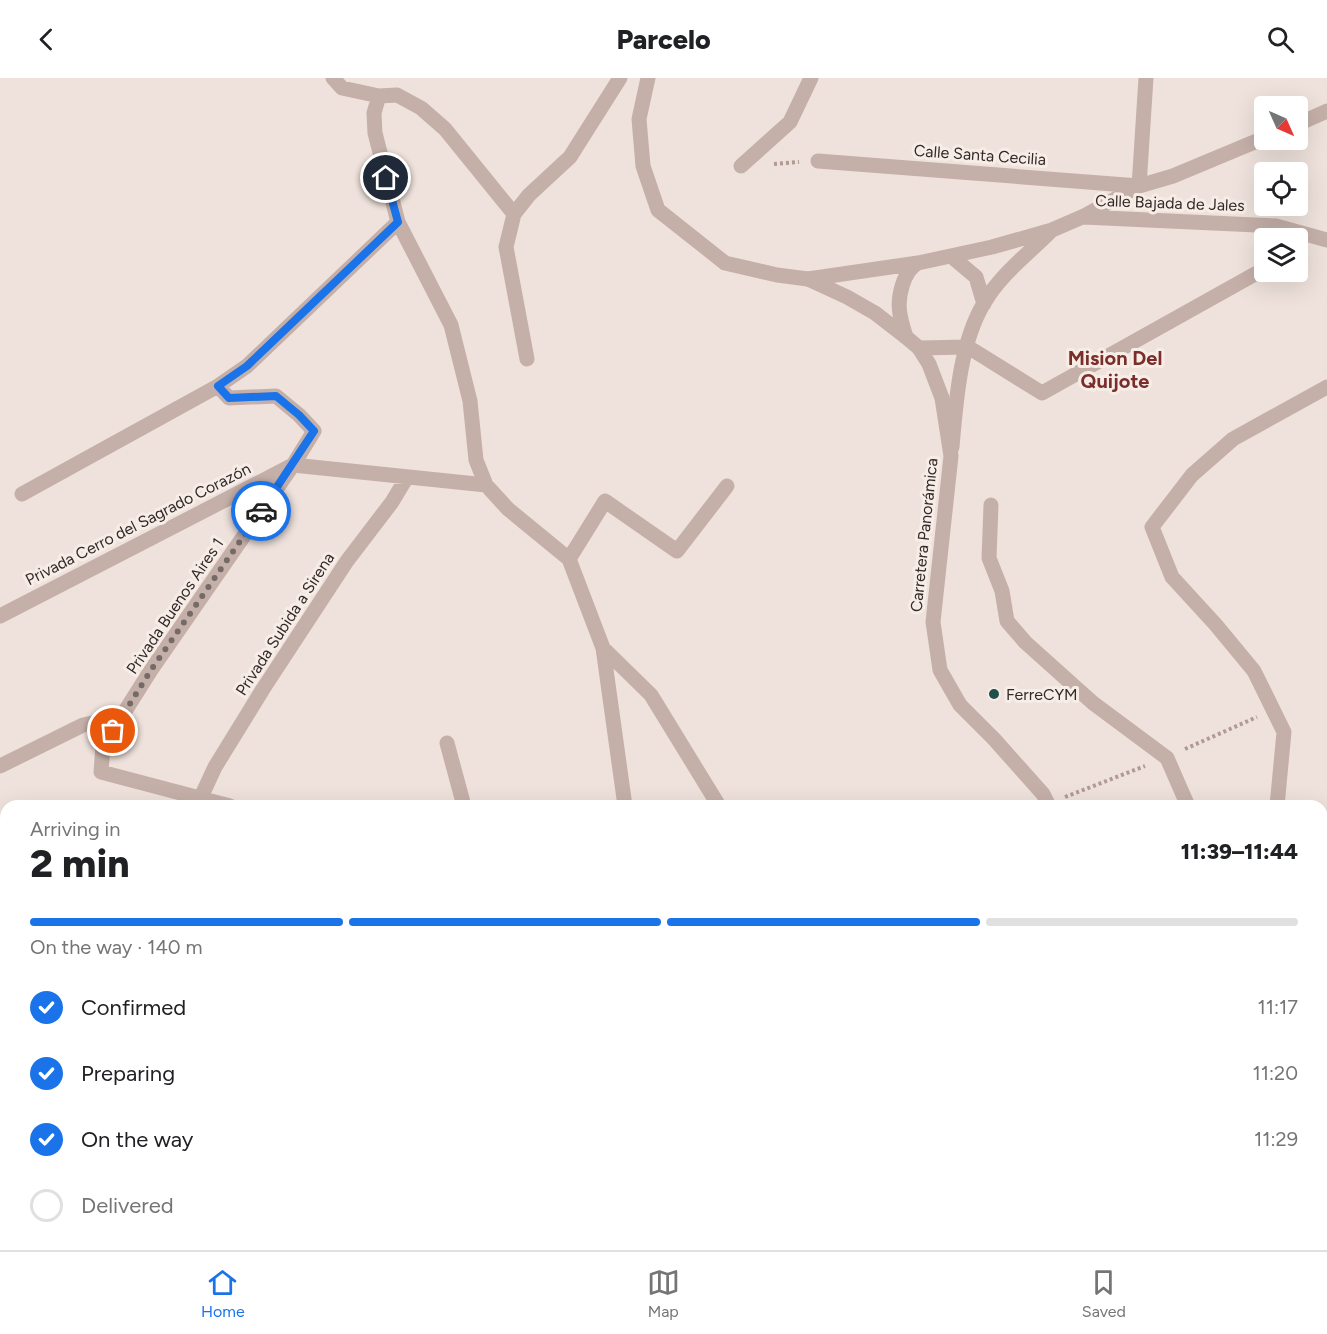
<!DOCTYPE html>
<html lang="en">
<head>
<meta charset="utf-8">
<style>
	body { margin:0; font-family:Figtree,sans-serif; background:#f2f2f2; color:#202124; height:100vh; display:flex; flex-direction:column; font-size:22px; white-space:nowrap }
	* { box-sizing:border-box; margin:0 }
	p { font-size:20px; color:#757577 }
	.icon { flex:none; width:33px; height:33px; fill:none; stroke:currentColor; stroke-width:2; stroke-linecap:round; stroke-linejoin:round }
	.map { position:relative; flex:1; overflow:hidden }
	.panel { position:absolute; left:0px; top:722px; width:1328px; height:452px; display:flex; flex-direction:column; background:#fff; border-radius:18px 18px 0 0; box-shadow:0 6px 24px #0002 }
	.panel>* { flex:none }
	.needle { width:39px; rotate:135deg }
	.buttons { position:absolute; left:1254px; top:18px; display:grid; gap:12px }
	.buttons a { display:grid; place-items:center; width:54px; height:54px; border-radius:6px; background:#fff; box-shadow:0 6px 24px #0002; font-size:30px }
	.pin { position:absolute; display:grid; place-items:center; width:51px; height:51px; color:#fff; margin:-26px; border:3px solid #fff; border-radius:50%; box-shadow:0 2px 6px #0007 }
	.courier { position:absolute; display:grid; place-items:center; width:60px; height:60px; margin:-30px; border:4px solid #1a73e8; border-radius:50%; background:#fff; color:#222; box-shadow:0 2px 8px #0007 }
	.headline em { font-style:normal; font-weight:800 }
	.headline div { display:flex; flex-direction:column-reverse }
	.headline { display:flex; align-items:center; justify-content:space-between; height:102px; padding:0 30px }
	h1 { font-size:39px; font-weight:800; line-height:45px }
	.bar { display:grid; grid-template-columns:repeat(4,1fr); gap:9px 6px; align-content:center; height:72px; padding:0 30px }
	.bar i { height:8px; border-radius:4px; background:#e0e0e0 }
	.bar .on { background:#1a73e8 }
	.bar p { grid-column:span 4 }
	ol { padding:0 30px; list-style:none }
	li { display:flex; align-items:center; gap:18px; height:66px }
	li p { margin-inline-start:auto }
	li .icon { padding:6px; border-radius:50%; background:#1a73e8; color:#fff; stroke-width:4 }
	li:last-child { color:#757577 }
	li i { width:33px; height:33px; border:3px solid #e0e0e0; border-radius:50% }
	header { display:flex; justify-content:space-between; align-items:center; height:78px; padding:0 30px; background:#fff; font-size:27px; font-weight:800 }
	.tabs { display:flex; justify-content:space-around; align-items:center; height:84px; border-top:2px solid #e0e0e0; background:#fff; font-size:16px; color:#757577 }
	.tabs a { display:grid; justify-items:center; gap:3px }
	.tabs .on { color:#1a73e8 }
	.map>svg:first-child { display:block }
</style>
</head>
<body>
<header><svg class="icon" aria-label="back" viewBox="0 0 24 24"><path d="M15 5l-7 7 7 7"/></svg>Parcelo<svg class="icon" aria-label="search" viewBox="0 0 24 24"><circle cx="10" cy="10" r="6"/><path d="M15 15l6 6"/></svg></header>
<div class="map">
<svg width="1327" height="1172" viewBox="0 0 1327 1172">
	<rect width="100%" height="100%" fill="#efe2dc"/>
	<g fill="none" stroke-linecap="round" stroke-linejoin="round">
		<path stroke="#b19a93" stroke-width="4" stroke-dasharray="3 3" stroke-linecap="butt" d="M774,86L799,84
			M1185,671L1257,639
			M1065,719L1145,688
			M0,1017L6,1016
			M13,1172L15,1167"/>
		<path stroke="#c5b0a9" stroke-width="15" d="M333,0L342,10L379,18L397,17L421,30L445,51L514,136
			M379,18L374,35L375,55L398,144L451,247L470,323L476,382L486,407L508,431L569,481L603,570L625,728
			M1298,46L1327,33
			M818,83L1139,108L1146,0
			M741,88L790,44L811,0
			M1083,139L1276,148L1327,162
			M951,178L976,199L984,226
			M808,201L918,185L992,169L1052,152L1082,139L1139,108L1173,98L1264,60
			M906,259C904,252 901,244 900,236C897,220 903,193 918,185
			M919,270L968,269L1042,315L1264,191
			M527,281L506,169L514,136L529,117L570,79L620,0
			M218,308L229,320L276,318L299,337L314,353L293,387L151,592L103,668L101,694L230,728
			M952,369C956,323 960,265 984,225C1000,197 1028,176 1050,154
			M293,387L486,407
			M22,416L218,308L247,288L398,144
			M991,427L989,480L1002,513L1007,543L1025,564L1093,625L1167,680L1188,728
			M569,481L605,423L677,473L727,408
			M0,538L291,388
			M603,570L651,617L719,728
			M447,665L464,728
			M0,688L83,647L124,638
			M201,719L215,689L263,611L347,483L392,424L407,399
			M1277,728L1284,654L1254,593L1216,547L1172,499L1152,449L1192,397L1233,361L1327,309
			M1322,960L1327,958
			M1322,1082L1327,1080
			M341,1172L342,1167
			M516,1172L521,1167"/>
		<path stroke="#c5b0a9" stroke-width="15" d="M648,0L639,41L643,88L658,132L725,185L777,197L808,201L847,219L875,235L906,259L919,270L929,286L942,320L951,378L933,544L940,592L960,627L994,661L1043,716L1049,728
			M1058,1167L1065,1172"/>
	</g>
	<g fill="none" stroke-linecap="round" stroke-linejoin="round">
		<path stroke="#756a67" stroke-width="6" stroke-dasharray="0 10.8" d="M113,653L151,592L261,433"/>
		<path stroke="#1a73e8" stroke-width="8" d="M261,433L314,353L299,337L276,318L229,320L218,308L247,288L398,144L386,100"/>
	</g>
	<circle fill="#22504a" stroke="#f7ede7" stroke-width="2" cx="994" cy="616" r="6"/>
	<g text-anchor="middle" dominant-baseline="central" stroke-width="6" stroke-linejoin="round" paint-order="stroke">
		<g font-size="16" fill="#332928" stroke="#f7ede7">
			<text transform="translate(980 77) rotate(4)">Calle Santa Cecilia</text>
			<text transform="translate(1170 125) rotate(2)">Calle Bajada de Jales</text>
			<text transform="translate(138 446) rotate(-27)">Privada Cerro del Sagrado Corazón</text>
			<text transform="translate(924 457) rotate(-84)">Carretera Panorámica</text>
			<text transform="translate(175 528) rotate(-56)">Privada Buenos Aires 1</text>
			<text transform="translate(285 546) rotate(-57)">Privada Subida a Sirena</text>
		</g>
		<g font-size="16" fill="#332928" stroke="#f7ede7" text-anchor="start">
			<text x="1006" y="616">FerreCYM</text>
		</g>
		<g font-size="20" font-weight="bold" fill="#7a2d2a" stroke="#f7ede7">
			<text x="1115" y="280">Mision Del<tspan x="1115" dy="23">Quijote</tspan></text>
		</g>
	</g>
</svg>
<div class="buttons">
<a><svg class="needle" viewBox="-14 -14 28 28"><path d="M0-13l5 13h-10z" fill="#e53935"/><path d="M0 13l5-13h-10z" fill="#757577"/></svg></a>
<a><svg class="icon" aria-label="locate" viewBox="0 0 24 24"><circle cx="12" cy="12" r="6"/><path d="M12 2v4M12 18v4M2 12h4M18 12h4"/></svg></a>
<a><svg class="icon" aria-label="layers" viewBox="0 0 24 24"><path d="M12 4l9 5-9 5-9-5zM3 14l9 5 9-5"/></svg></a>
</div>
<div class="pin" style="left:113px;top:653px;background:#ea580c"><svg class="icon" aria-label="bag" viewBox="0 0 24 24"><path d="M5 8h14l-1 12H6zM9 8a3 3 0 0 1 6 0"/></svg></div>
<div class="pin" style="left:386px;top:100px;background:#1f2937"><svg class="icon" aria-label="home" viewBox="0 0 24 24"><path d="M3 11l9-7 9 7M6 9v11h12V9"/></svg></div>
<div class="courier" style="left:261px;top:433px"><svg class="icon" aria-label="car" viewBox="0 0 24 24"><path d="M5 17H2v-5l4-1 3-4h7l3 4 3 1v5h-3M9 17h6M6 11h13"/><circle cx="7" cy="17" r="2"/><circle cx="17" cy="17" r="2"/></svg></div>
<section class="panel">
<div class="headline"><div><h1>2 min</h1><p>Arriving in</p></div><em>11:39–11:44</em></div>
<div class="bar"><i class="on"></i><i class="on"></i><i class="on"></i><i></i><p>On the way · 140 m</p></div>
<ol>
<li><svg class="icon" aria-label="check" viewBox="0 0 24 24"><path d="M5 12l5 5 9-10"/></svg>Confirmed<p>11:17</p></li>
<li><svg class="icon" aria-label="check" viewBox="0 0 24 24"><path d="M5 12l5 5 9-10"/></svg>Preparing<p>11:20</p></li>
<li><svg class="icon" aria-label="check" viewBox="0 0 24 24"><path d="M5 12l5 5 9-10"/></svg>On the way<p>11:29</p></li>
<li><i></i>Delivered</li>
</ol>
</section>
</div>
<nav class="tabs">
<a class="on"><svg class="icon" aria-label="home" viewBox="0 0 24 24"><path d="M3 11l9-7 9 7M6 9v11h12V9"/></svg>Home</a>
<a><svg class="icon" aria-label="map" viewBox="0 0 24 24"><path d="M3 6l6-2 6 2 6-2v14l-6 2-6-2-6 2zM9 4v14M15 6v14"/></svg>Map</a>
<a><svg class="icon" aria-label="saved" viewBox="0 0 24 24"><path d="M7 4h10v16l-5-4-5 4z"/></svg>Saved</a>
</nav>
</body>
</html>
